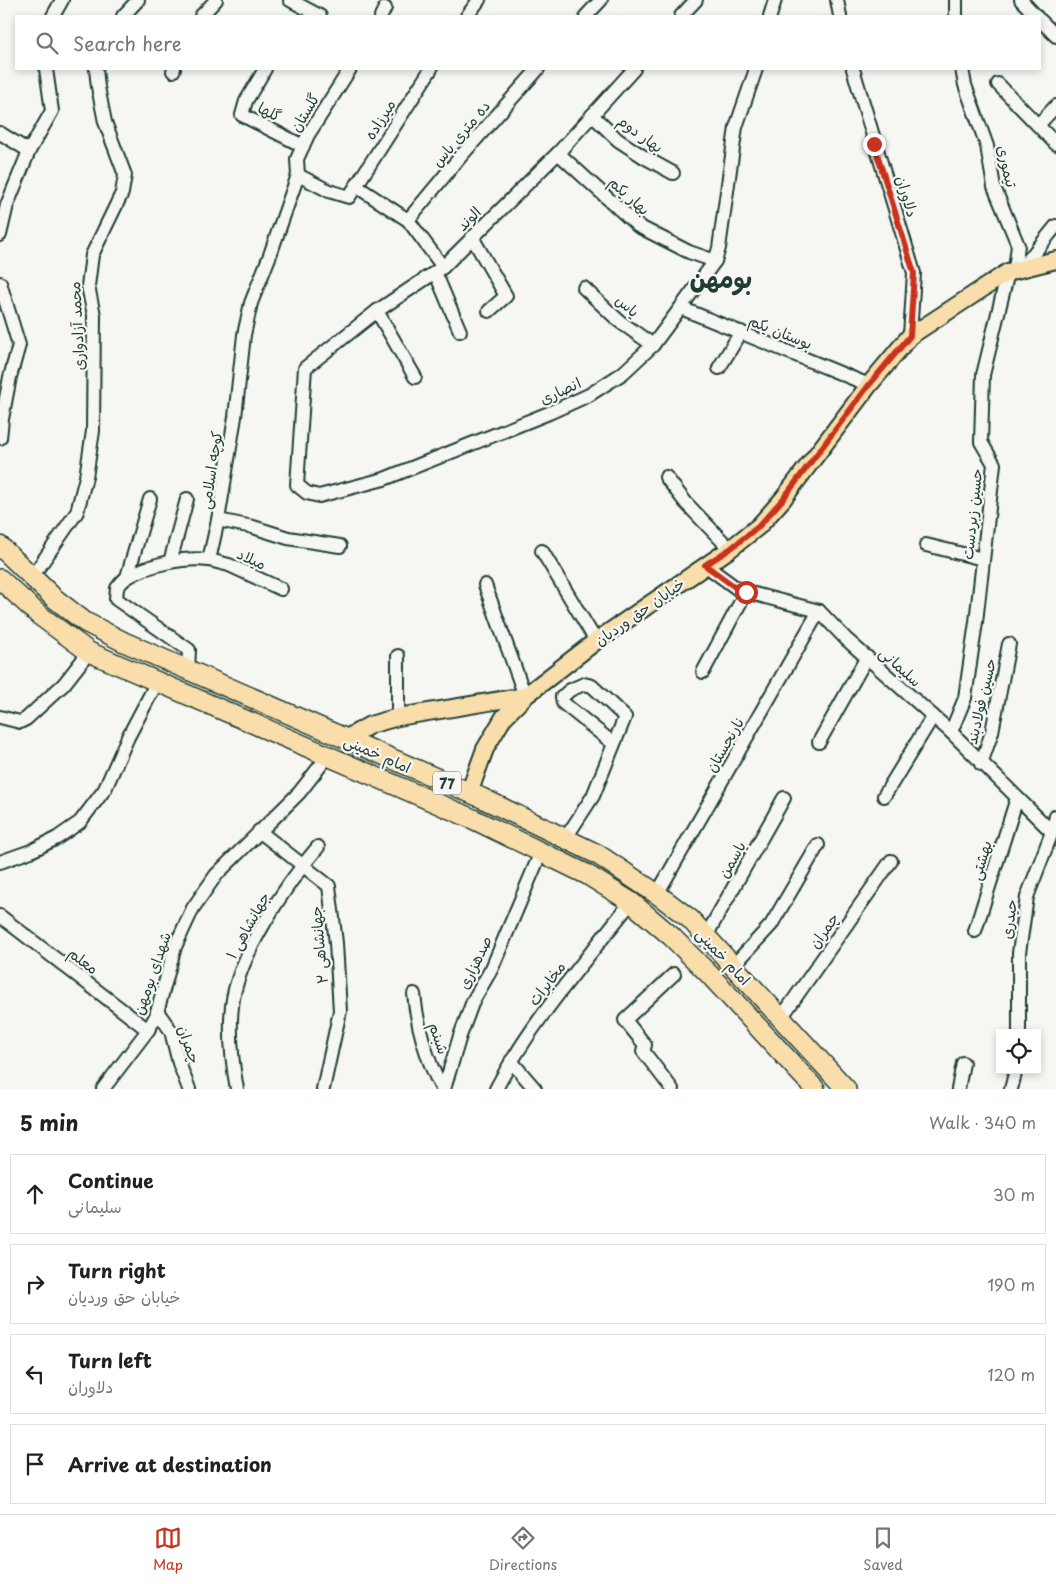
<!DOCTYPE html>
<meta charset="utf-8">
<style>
body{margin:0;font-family:"Playpen Sans","Playpen Sans Arabic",sans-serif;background:#f6f6f6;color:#202124}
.controls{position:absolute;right:15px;bottom:15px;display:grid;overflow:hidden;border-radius:0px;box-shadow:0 2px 8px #0003}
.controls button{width:45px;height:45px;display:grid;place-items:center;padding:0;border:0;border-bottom:1px solid #e0e0e0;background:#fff;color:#202124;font:25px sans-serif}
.stop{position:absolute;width:15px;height:15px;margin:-11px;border:4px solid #c8321e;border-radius:50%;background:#fff}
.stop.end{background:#c8321e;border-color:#fff;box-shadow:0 1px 5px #0008}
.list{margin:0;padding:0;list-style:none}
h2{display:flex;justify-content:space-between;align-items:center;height:65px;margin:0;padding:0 20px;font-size:21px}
h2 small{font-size:16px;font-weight:400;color:#757577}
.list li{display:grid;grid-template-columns:32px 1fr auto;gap:15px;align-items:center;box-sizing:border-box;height:80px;margin:0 10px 10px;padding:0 10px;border:1px solid #e0e0e0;border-radius:0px}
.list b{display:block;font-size:19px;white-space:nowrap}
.list p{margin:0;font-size:16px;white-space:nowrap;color:#757577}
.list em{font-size:16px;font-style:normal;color:#757577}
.icon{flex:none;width:28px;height:28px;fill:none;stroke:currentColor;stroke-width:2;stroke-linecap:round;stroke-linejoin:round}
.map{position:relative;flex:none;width:1056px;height:1089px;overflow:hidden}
.search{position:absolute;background:#fff;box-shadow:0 2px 8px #0003;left:15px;right:15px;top:15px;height:55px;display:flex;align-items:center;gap:12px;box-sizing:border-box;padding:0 18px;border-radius:0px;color:#757577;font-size:19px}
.sheet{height:425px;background:#fff}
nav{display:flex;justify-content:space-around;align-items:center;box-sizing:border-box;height:70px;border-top:1px solid #e0e0e0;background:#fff;font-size:14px;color:#757577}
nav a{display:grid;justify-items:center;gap:2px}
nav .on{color:#c8321e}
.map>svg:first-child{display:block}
</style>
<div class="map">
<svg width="1056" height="1089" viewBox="0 0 1056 1089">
<rect width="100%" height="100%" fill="#f6f6f2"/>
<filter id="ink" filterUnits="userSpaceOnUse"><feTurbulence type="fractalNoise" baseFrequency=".02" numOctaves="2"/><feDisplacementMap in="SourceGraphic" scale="10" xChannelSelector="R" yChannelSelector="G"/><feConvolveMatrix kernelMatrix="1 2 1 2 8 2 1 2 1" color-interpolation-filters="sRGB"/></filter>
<g filter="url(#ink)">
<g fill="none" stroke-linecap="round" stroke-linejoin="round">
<defs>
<g id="minor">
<path d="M290,0l30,16"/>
<path d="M837,0l3,16"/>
<path d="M1021,0l15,16"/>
<path d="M53,16l9,-16"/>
<path d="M123,16l15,-16"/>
<path d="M201,16l15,-16"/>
<path d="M381,16l4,-8"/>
<path d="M467,16l12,-16"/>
<path d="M586,16l15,-16"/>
<path d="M681,16l15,-16"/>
<path d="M770,16l5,-16"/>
<path d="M956,16v-16"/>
<path d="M1040,20l16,16"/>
<path d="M265,69l-19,32 -4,14 61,31"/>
<path d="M634,69l-76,84 -115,114 -66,44 -72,57 -8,117 10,8 12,3 65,-17 165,-66 40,-18 34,-22 30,-28 62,-84 4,-13 17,-121 20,-58"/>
<path d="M853,69l61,204 -4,63"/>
<path d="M962,69l3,16 22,61 7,41 24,58 -3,25"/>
<path d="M173,71l1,-2"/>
<path d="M998,84l58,60"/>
<path d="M592,115l26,25 26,17 29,16"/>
<path d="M1038,125l18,-19"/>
<path d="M0,133l29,18"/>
<path d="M558,153l80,73 51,26 26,9"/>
<path d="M298,175l31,16 20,6 82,-128"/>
<path d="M356,186l52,34 35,47"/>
<path d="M408,220l53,-64 77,-87"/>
<path d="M0,235l7,-30 22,-54 23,-40 -6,-42"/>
<path d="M472,237l34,59 -17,15"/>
<path d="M1021,269l35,-43"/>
<path d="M435,272l25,59"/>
<path d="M0,283l19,62 -9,32 -8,42 -2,19"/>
<path d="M584,288l35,33 34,24"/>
<path d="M681,308l188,77"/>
<path d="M377,311l38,66"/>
<path d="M719,368l22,-36"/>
<path d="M666,477l20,26 44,46"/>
<path d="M218,520l35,7 35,11 52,8"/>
<path d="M926,545l57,14"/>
<path d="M542,551l54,90"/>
<path d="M209,560l20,5 52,24"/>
<path d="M170,562l17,-63"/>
<path d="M705,565l34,25 80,21 27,28 105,93 101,100"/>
<path d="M32,577l45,-65 9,-35 7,-46 1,-116 -6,-29 4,-31 30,-62 3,-18 -20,-53 -7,-35 -2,-18"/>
<path d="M127,577l23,-78"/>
<path d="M485,585l40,111"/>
<path d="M398,656v61"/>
<path d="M188,670l1,-20 -73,-51 1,-11c3,-4 7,-9 11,-11 21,-13 57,-20 81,-17l9,-40 17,-103 9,-82 7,-32 19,-48 28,-80 -1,-16 11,-24 42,-66"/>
<path d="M703,672l43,-80"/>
<path d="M0,717l20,5 6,-3 38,-35 25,-32"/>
<path d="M951,732l14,-34 11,-76 18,-158 -13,-22 2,-67 25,-103"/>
<path d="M819,742l48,-85"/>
<path d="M981,764l11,-32 17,-88"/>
<path d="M884,796l49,-80"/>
<path d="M259,831l70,55 7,57 4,68 -17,78"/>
<path d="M565,839l28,-43 21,-52 -51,-41 -1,-6 8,-7 14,-6 8,2 33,31 -11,27"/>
<path d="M0,862l31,-11 26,-13 23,-16 25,-33 23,-52 29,-55"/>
<path d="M657,894l162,-283"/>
<path d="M0,916l148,114"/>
<path d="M975,931l42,-133"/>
<path d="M706,936l78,-138"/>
<path d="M733,966l38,-41 47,-80"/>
<path d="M414,994c3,32 13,67 28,95"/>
<path d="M157,1011l14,20 8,32 10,26"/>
<path d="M781,1018l110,-157"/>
<path d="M1019,1033v-80l8,-56 25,-65 4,-16"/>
<path d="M511,1061l24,28"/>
<path d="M103,1089l45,-59 8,-14 19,-69 18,-39 23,-33 83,-82 29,-37"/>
<path d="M237,1089c-5,-27 -8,-56 -5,-83 5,-49 54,-122 86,-159"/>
<path d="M444,1089l16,-53 13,-35 19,-33 49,-116"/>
<path d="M496,1089c36,-69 88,-126 135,-187"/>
<path d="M672,1089l-29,-38 2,-6 -20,-25 49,-46"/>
<path d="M958,1089l5,-26"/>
<path d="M1011,1089l5,-19"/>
</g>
<g id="major">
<path d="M345,739l25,-14 28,-8 127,-21"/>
<path d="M469,793l16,-44 19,-32 21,-21 71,-55 134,-92 29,-23 24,-27 86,-114 41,-49 98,-64 48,-12"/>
</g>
<g id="highway">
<path d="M0,546l54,52 31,24 39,20 358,156 115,56 60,40 33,25 156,170"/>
<path d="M0,579l39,36 50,37 384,167 113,55 45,28 40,34 38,38 106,115"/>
</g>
</defs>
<use href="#minor" stroke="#1f3d34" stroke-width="16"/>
<use href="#major" stroke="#1f3d34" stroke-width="20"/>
<use href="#highway" stroke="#1f3d34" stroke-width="22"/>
<use href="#minor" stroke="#f6f6f2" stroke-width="12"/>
<use href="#major" stroke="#f9deab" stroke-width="16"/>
<use href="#highway" stroke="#f9deab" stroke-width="19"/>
</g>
</g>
<g fill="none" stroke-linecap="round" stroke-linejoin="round" filter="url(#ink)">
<path stroke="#c8321e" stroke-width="6" d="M746,592l-7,-2 -34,-25 25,-16 29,-23 24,-27 86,-114 41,-49 4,-63 -40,-129"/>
</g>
<g text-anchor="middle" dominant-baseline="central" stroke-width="4.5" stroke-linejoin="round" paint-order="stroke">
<rect fill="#f6f6f2" stroke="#60746d" stroke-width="1" x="433" y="771.5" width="28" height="23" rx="4"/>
<g font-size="14" font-weight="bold" fill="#1f3d34">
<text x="447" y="783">77</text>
</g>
<g font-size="15" fill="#1f3d34" stroke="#f6f6f2">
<text transform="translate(270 111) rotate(27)">گلها</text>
<text transform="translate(304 112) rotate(-59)">گلستان</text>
<text transform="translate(379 119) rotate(-58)">میرزاده</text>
<text transform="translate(460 133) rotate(-50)">ده متری یاس</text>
<text transform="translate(641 133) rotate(36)">بهار دوم</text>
<text transform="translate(1008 166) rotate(77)">تیموری</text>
<text transform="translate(630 195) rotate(42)">بهار یکم</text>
<text transform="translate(908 196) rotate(73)">دلاوران</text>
<text transform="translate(468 218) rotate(-45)">الوند</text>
<text transform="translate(628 305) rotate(40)">یاس</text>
<text transform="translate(76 326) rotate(-93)">محمد آزادواری</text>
<text transform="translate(781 331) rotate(22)">بوستان یکم</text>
<text transform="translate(560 390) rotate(-25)">انصاری</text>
<text transform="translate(210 470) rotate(-81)">کوچه اسلامی</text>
<text transform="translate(971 514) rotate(-84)">حسین زبردست</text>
<text transform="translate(252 558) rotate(24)">میلاد</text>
<text transform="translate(639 611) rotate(-35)">خیابان حق وردیان</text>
<text transform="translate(901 666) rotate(42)">سلیمانی</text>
<text transform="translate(980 701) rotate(-77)">حسین فولادبند</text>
<text transform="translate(724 744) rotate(-60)">نارنجستان</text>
<text transform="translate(378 753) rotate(24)">امام خمینی</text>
<text transform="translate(731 859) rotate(-60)">یاسمن</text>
<text transform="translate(980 860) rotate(-73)">بهشتی</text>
<text transform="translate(1008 919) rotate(-82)">حیدری</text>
<text transform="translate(247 925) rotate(-61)">جهانشاهی ۱</text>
<text transform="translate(823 930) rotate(-55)">چمران</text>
<text transform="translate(318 945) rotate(-95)">جهانشاهی ۲</text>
<text transform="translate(724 956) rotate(47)">امام خمینی</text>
<text transform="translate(84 960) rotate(38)">معلم</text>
<text transform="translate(474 962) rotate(-64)">صدهزاری</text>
<text transform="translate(151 973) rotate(-71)">شهدای بومهن</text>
<text transform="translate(546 983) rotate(-53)">مخابرات</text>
<text transform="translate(440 1038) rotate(72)">شبنم</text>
<text transform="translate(190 1044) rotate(71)">چمران</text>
</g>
<g font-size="25" font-weight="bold" fill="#1f3d34" stroke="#f6f6f2">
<text x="721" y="278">بومهن</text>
</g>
</g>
</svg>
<div class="controls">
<button><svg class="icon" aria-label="locate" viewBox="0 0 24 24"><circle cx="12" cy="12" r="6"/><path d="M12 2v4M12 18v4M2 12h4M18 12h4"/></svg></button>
</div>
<div class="stop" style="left:746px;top:592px"></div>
<div class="stop end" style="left:874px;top:144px"></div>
<div class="search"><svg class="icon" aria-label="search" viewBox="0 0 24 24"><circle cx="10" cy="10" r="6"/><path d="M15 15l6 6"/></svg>Search here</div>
</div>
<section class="sheet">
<h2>5 min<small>Walk · 340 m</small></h2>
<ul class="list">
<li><svg class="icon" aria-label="ahead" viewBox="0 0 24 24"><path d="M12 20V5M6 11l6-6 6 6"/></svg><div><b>Continue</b><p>سلیمانی</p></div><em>30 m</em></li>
<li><svg class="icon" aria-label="right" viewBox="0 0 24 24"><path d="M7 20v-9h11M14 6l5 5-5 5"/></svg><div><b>Turn right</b><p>خیابان حق وردیان</p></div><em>190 m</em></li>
<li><svg class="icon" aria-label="left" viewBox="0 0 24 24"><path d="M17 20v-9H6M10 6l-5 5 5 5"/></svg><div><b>Turn left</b><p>دلاوران</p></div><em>120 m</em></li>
<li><svg class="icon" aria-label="arrive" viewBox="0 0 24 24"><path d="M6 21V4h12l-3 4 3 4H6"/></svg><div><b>Arrive at destination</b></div></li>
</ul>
</section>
<nav>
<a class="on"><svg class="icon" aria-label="map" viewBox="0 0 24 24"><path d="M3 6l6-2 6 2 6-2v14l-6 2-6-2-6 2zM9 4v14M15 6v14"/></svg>Map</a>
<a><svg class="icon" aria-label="directions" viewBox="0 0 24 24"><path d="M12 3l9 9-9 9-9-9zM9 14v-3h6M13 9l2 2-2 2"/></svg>Directions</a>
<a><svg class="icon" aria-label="saved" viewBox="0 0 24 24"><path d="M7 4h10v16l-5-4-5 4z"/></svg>Saved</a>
</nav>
